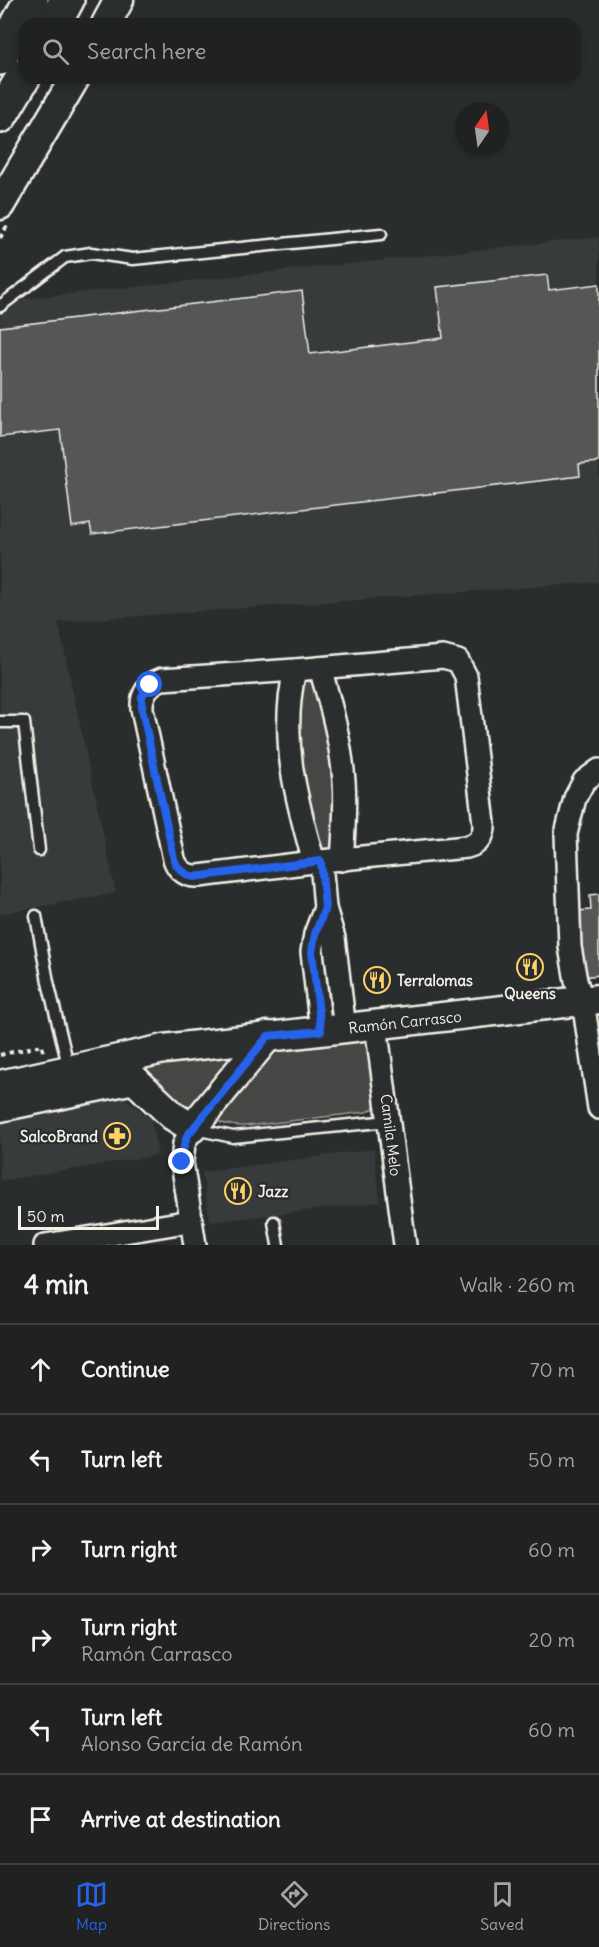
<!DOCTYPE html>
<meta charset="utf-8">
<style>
body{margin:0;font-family:Delius,sans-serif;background:#2d2f2f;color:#f1f3f6}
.compass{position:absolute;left:455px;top:102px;width:54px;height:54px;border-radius:50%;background:#202222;box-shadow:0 3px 9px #0003;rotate:13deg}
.scale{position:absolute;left:18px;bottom:15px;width:141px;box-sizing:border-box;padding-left:6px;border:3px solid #f4f1e8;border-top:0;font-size:16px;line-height:21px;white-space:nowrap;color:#f4f1e8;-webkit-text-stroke:4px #2a2d2e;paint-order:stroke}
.stop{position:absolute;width:18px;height:18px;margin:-14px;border:4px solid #2563eb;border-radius:50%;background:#fff}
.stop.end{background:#2563eb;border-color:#fff;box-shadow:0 2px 6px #0008}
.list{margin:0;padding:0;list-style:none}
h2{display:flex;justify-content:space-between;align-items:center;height:78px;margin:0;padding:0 24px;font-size:26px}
h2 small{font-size:20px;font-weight:400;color:#a2a4a5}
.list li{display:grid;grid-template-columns:39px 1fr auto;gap:18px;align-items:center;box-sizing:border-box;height:90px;padding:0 24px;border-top:2px solid #3d3f40}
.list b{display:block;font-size:22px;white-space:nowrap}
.list p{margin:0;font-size:20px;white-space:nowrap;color:#a2a4a5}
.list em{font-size:20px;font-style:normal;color:#a2a4a5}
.icon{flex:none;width:33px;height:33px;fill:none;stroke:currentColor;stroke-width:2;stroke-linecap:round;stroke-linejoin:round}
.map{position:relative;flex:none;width:599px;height:1245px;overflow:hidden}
.search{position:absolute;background:#202222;box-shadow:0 3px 9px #0003;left:18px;right:18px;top:18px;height:66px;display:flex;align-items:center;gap:15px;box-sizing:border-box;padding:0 21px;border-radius:18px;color:#a2a4a5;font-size:22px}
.sheet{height:618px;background:#202222}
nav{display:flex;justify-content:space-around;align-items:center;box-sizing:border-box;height:84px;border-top:2px solid #3d3f40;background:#202222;font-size:16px;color:#a2a4a5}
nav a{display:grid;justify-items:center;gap:3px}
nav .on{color:#2563eb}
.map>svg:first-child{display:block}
</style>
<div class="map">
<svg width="599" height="1245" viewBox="0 0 599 1245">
<rect width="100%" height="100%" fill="#2a2d2e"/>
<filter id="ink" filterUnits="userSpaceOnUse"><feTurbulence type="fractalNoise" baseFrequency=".0167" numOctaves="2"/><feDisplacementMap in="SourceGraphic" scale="12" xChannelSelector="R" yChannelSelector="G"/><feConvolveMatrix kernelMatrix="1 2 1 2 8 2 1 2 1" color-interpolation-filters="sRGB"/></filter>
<g filter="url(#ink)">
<g fill="#373a3a">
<path d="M599,237v345l-541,40 58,271 -116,21v-621l20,6z"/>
<path d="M125,1098l26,21 7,36 -158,26v-60z"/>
<path d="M374,1149l6,53 -170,20 -8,-50z"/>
</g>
<g fill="#444645" stroke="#9c9c96" stroke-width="1.5">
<path d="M306,680l6,3 2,3c5,13 10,27 13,40 5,24 18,112 0,128l-12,-6 -22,-136 9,-31z"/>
<path d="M363,1038l5,3 9,58 -4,10 -7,3 -120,14c-39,2 -73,-30 -102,-51l-2,-12z"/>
</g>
<g fill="#555756" stroke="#f4f1e8" stroke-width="1.5">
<path d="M547,275l2,15 50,-6v178l-20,2 1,12 -488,58 -2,-10 -18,3 -12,-97 -60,7v-110l302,-36 8,63 133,-16 -6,-51z"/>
<path d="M599,894v81l-17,2 -7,-66 16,-1 -1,-15z"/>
</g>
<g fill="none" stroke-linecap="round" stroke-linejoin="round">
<defs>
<g id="lane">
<path d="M0,306l65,-49 26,-4 42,6 248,-25"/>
<path d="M0,722h24l15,128"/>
<path d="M36,916l12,66 21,87"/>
<path d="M195,1129l38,8 156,-16"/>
<path d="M274,1222l4,23"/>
</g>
<g id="street">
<path d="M443,657l15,4 8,15 18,147c1,12 -5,21 -17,24l-146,14 -122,15c-12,1 -21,-5 -25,-17l-32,-150c-1,-15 6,-25 20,-30l133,-9z"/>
<path d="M320,668c11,37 21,74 24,113 2,26 0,52 -2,79"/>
<path d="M295,670c-16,67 1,129 19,192"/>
<path d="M599,770l-15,11 -9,17 -9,36 4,113 6,34 7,20 16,107"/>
<path d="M321,861l4,47 9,30 11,91"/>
<path d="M376,1025l29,220"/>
<path d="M321,1031l-9,-79 3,-18 10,-26"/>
<path d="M192,1128l-8,16 -2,18 13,83"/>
<path d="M45,1245l146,-24"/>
</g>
<g id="secondary">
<path d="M106,24l13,-24"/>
<path d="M0,205l75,-127"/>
<path d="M134,1079l39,37 19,12 76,-92"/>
<path d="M0,1085l164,-36 435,-50"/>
<path d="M0,1107l134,-28"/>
</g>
<g id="highway">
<path d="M54,24l13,-24"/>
<path d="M0,58l31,-58"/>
<path d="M0,116l24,-40"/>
</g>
</defs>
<use href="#lane" stroke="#f4f1e8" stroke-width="15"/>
<use href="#street" stroke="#f4f1e8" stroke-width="26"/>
<use href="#secondary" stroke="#f4f1e8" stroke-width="33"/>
<use href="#highway" stroke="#f4f1e8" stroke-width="38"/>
<g stroke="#f4f1e8" stroke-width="4" stroke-dasharray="4.5 4.5" stroke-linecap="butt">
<path d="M0,238l7,-12"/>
<path d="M0,1055l42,-10 1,7"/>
</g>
<use href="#lane" stroke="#2a2d2e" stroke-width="10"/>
<use href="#street" stroke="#2a2d2e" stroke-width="21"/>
<use href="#secondary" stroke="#2a2d2e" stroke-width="28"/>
<use href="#highway" stroke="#2a2d2e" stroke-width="33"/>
</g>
</g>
<g fill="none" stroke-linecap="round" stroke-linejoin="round" filter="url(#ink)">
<path stroke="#2563eb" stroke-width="8" d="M150,685l-8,11v13l32,150c3,10 10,15 20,18l127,-16 4,47 -10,26 -3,18 9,79 -53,5 -81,100 -5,17v9"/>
</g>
<defs>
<symbol id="restaurant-ring" viewBox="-11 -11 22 22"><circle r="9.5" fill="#2a2d2e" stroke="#ffd166" stroke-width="1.5"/><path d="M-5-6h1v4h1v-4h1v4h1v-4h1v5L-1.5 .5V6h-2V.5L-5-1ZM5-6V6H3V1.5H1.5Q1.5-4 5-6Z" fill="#ffd166"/></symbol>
<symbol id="pharmacy-ring" viewBox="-11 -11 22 22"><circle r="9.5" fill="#2a2d2e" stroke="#ffd166" stroke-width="1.5"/><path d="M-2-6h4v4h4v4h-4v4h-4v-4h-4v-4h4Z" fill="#ffd166"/></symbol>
</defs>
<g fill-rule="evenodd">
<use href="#restaurant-ring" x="515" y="952" width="30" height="30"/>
<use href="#restaurant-ring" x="362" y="965" width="30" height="30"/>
<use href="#pharmacy-ring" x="102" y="1121" width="30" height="30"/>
<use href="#restaurant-ring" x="223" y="1176" width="30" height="30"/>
</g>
<g text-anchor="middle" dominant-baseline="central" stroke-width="4.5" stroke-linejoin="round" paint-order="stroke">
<g font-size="15" font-weight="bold" fill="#f4f1e8" stroke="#2a2d2e" text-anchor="start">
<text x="397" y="980">Terralomas</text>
<text x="530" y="993" text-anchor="middle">Queens</text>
<text x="98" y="1136" text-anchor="end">SalcoBrand</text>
<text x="258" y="1191">Jazz</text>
</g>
<g font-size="15" fill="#f4f1e8" stroke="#2a2d2e">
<text transform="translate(405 1022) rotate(-6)">Ramón Carrasco</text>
<text transform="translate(391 1135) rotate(83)">Camila Melo</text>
</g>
</g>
</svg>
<svg class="compass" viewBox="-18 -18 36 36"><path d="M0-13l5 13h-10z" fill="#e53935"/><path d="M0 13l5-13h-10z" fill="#a2a4a5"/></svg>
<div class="scale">50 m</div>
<div class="stop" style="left:150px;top:685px"></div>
<div class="stop end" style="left:182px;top:1162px"></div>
<div class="search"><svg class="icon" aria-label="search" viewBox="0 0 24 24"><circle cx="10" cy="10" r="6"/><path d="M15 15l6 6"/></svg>Search here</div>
</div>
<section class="sheet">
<h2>4 min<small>Walk · 260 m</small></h2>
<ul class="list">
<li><svg class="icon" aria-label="ahead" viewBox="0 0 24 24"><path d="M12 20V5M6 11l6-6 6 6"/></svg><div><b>Continue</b></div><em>70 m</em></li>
<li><svg class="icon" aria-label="left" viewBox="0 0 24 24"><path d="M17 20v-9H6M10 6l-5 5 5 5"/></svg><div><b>Turn left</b></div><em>50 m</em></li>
<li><svg class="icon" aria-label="right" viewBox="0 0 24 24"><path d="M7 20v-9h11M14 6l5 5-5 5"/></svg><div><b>Turn right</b></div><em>60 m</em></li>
<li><svg class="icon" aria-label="right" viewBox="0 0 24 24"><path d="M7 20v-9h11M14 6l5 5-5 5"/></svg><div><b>Turn right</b><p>Ramón Carrasco</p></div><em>20 m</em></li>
<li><svg class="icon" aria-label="left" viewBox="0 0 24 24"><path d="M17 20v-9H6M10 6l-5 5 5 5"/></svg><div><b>Turn left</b><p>Alonso García de Ramón</p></div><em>60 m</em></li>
<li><svg class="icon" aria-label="arrive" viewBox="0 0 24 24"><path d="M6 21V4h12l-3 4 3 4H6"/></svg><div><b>Arrive at destination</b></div></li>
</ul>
</section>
<nav>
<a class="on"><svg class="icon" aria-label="map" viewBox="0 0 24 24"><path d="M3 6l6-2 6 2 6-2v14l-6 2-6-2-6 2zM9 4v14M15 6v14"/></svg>Map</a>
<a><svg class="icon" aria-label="directions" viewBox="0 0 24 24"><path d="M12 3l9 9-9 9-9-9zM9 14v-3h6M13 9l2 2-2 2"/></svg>Directions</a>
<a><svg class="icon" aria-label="saved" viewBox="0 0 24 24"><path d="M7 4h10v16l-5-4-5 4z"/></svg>Saved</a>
</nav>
